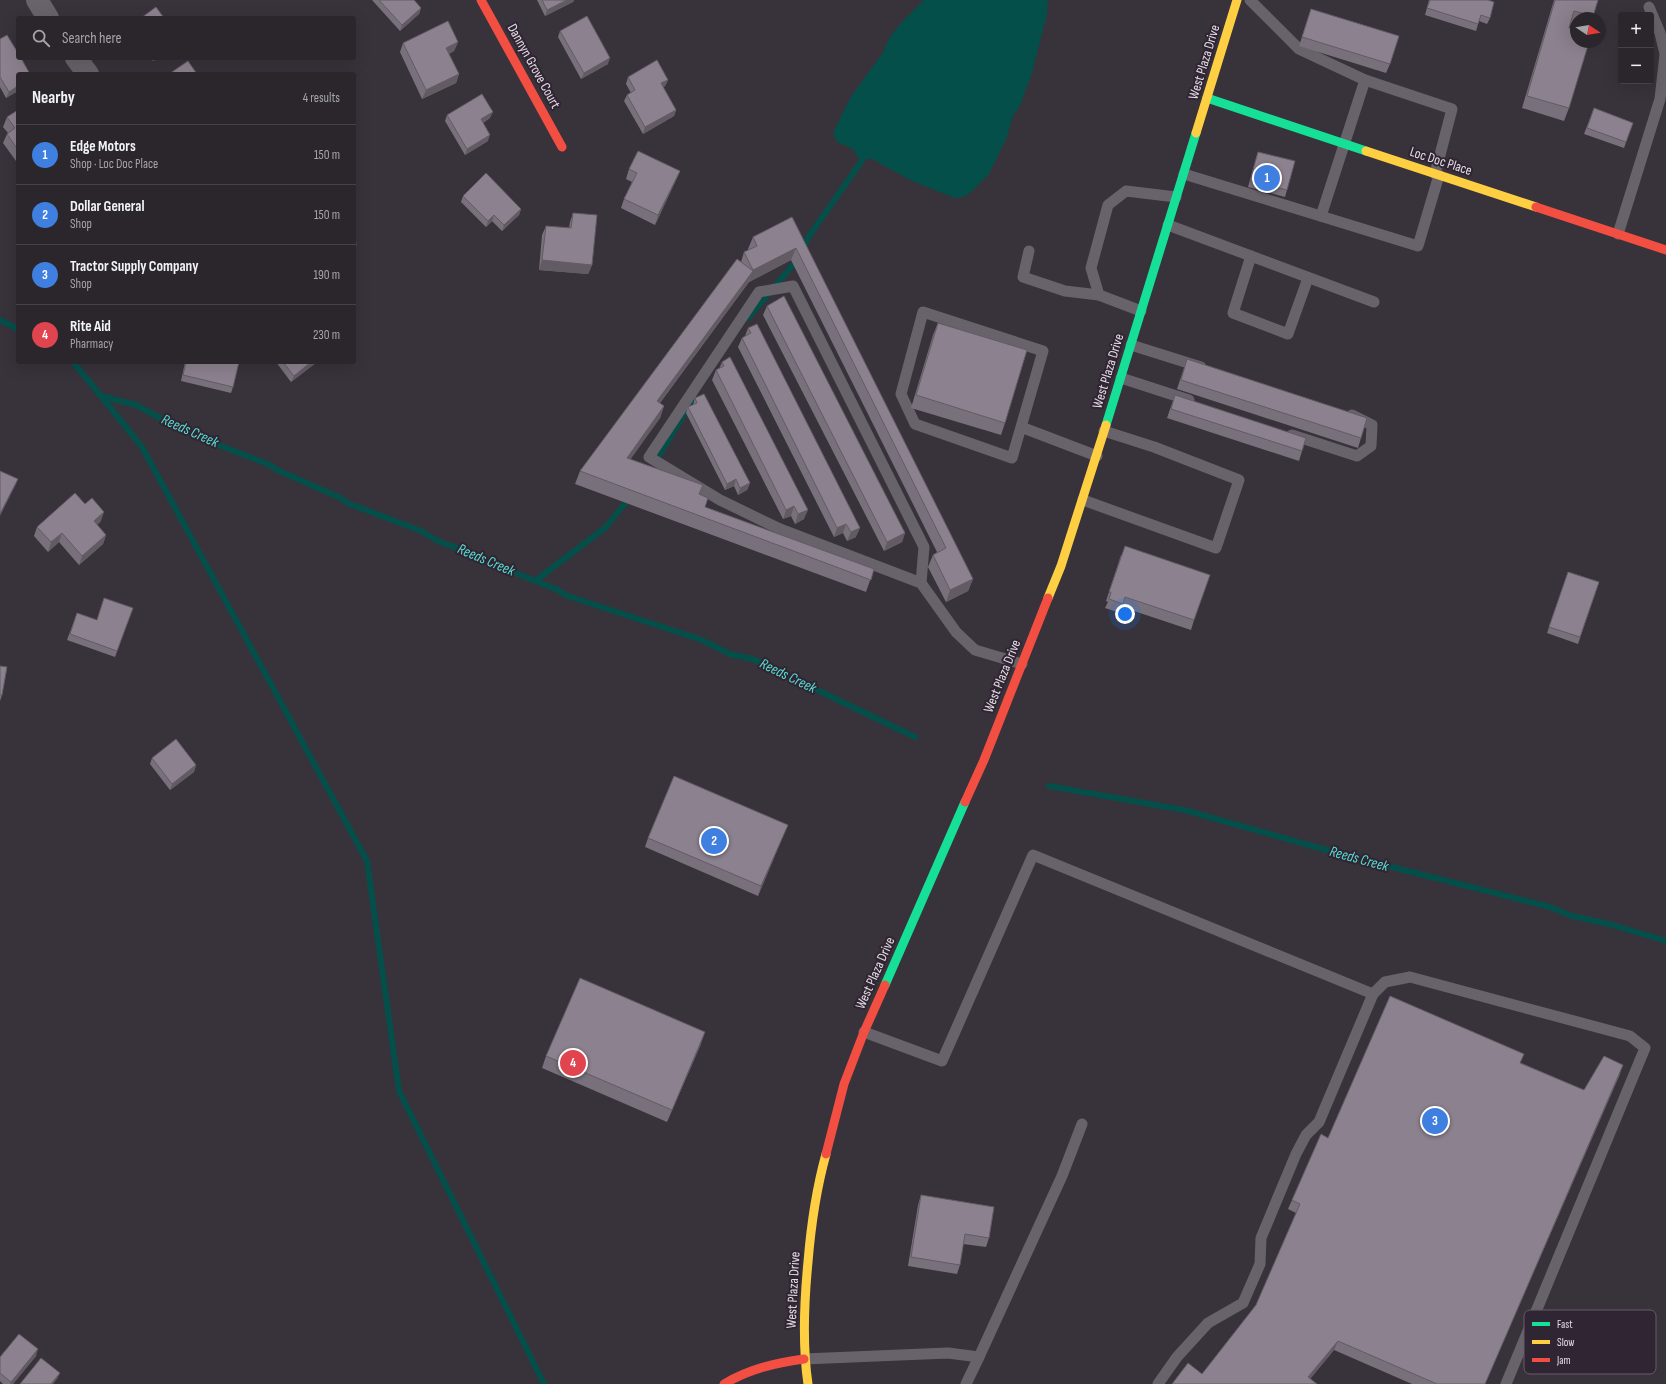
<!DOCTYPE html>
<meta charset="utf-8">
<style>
body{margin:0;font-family:"Sofia Sans Condensed",sans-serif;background:#363238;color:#f1f3f6}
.controls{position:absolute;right:12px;top:12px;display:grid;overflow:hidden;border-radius:4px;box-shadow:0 4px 16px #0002}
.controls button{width:36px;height:36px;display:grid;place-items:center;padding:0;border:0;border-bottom:1px solid #464348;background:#2a262c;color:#f1f3f6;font:20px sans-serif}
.compass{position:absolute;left:1570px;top:12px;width:36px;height:36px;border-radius:50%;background:#2a262c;box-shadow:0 4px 16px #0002;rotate:102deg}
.you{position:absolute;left:1125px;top:614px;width:14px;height:14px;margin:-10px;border:3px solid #fff;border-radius:50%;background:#1a73e8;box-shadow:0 0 0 6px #1a73e833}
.badge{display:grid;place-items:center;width:26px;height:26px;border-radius:50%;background:#95b2f1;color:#fff;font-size:13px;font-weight:700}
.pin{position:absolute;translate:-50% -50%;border:2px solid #fff;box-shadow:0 1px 4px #0006}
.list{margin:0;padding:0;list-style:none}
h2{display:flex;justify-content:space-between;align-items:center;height:52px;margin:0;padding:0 16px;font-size:17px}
h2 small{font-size:13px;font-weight:400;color:#a5a5a9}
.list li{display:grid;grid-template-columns:26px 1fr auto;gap:12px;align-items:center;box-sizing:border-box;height:60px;padding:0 16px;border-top:1px solid #464348}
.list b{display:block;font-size:15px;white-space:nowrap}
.list p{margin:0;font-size:13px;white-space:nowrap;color:#a5a5a9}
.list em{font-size:13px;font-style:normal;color:#a5a5a9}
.icon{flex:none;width:22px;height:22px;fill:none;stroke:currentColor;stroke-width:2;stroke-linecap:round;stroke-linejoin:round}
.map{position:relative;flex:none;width:1666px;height:1384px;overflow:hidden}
.search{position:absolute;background:#2a262c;box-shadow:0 4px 16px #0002;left:16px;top:16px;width:340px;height:44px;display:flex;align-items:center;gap:10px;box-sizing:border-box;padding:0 14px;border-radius:4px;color:#a5a5a9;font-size:15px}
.panel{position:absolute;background:#2a262c;box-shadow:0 4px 16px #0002;left:16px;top:72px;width:340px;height:292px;border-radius:4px}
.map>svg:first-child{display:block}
</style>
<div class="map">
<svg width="1666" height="1384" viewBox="0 0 1666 1384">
<rect width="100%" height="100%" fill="#38323a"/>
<path fill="#054f4b" d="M924,0h124l-1,14 -15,59 -13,35 -6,7 -6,22 -18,37 -19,19 -7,4 -8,1 -43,-17 -42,-23 -9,4 -8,-13 -16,-7 -4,-9 17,-35 34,-47c4,-18 27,-38 40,-51z"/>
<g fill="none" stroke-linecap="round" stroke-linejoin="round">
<g stroke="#054f4b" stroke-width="6">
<path d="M802,251l7,-15 52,-74 3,-7"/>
<path d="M748,318l50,-59"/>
<path d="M0,320l18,9"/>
<path d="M73,362l28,34 35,9 35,19 29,11 6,5 64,25 7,5 64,28 6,5 72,27 21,12 29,10 7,5 82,33 7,5 137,45 28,14 23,5 162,78"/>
<path d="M101,396l41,51 225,414 32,230 145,293"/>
<path d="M655,462l39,-64"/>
<path d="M535,581l71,-54 24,-30"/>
<path d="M1049,786l135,24 168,47 198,50 22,9 37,8 57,17"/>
</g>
<g stroke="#68636a" stroke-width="11">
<path d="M1250,0l49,49 66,31 -44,136"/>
<path d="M1365,80l87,29 -17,65"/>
<path d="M1184,174l234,72 21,-71"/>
<path d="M1168,225l206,77"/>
<path d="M1618,234l42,-135 5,-45 -5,-21 -11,-26"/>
<path d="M1029,251l-6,26 42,14 34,4"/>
<path d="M1251,256l-18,57 55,21 20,-56"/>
<path d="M1141,311l-42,-16 -8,-27 17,-63 18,-14 50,6"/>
<path d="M1131,345l70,22"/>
<path d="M1121,378l68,22"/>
<path d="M1021,427l22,-76 -120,-39 -22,82 14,30 97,34 9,-31 76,29"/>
<path d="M1292,435l65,21 14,-10 1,-21 -20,-10"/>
<path d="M1083,500l133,48 23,-68 -85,-33 -50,-16"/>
<path d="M921,583l-141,-54 -60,-29 -71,-43 110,-165 34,-6 131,261 -3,36 35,49 19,18 47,14"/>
<path d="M1373,994l12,-12 25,-5 220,59 15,12 -139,336"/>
<path d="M864,1032l78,29 91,-206 340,139 -54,128 -13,13 -10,19 -35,84 -1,26 -17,39 -35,20 -31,34 -19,27"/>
<path d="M979,1357l83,-181 20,-52"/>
<path d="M804,1359l144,-6 31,4 -13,27"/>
</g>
<g stroke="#68636a" stroke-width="22">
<path d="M37,0l11,18"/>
<path d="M76,58l12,16"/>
</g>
<g stroke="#16e098" stroke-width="9">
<path d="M1207,98l159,53"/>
<path d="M1106,425l90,-292"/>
<path d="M885,985l80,-183"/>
</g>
<g stroke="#ffcf43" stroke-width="9">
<path d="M1196,133l41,-133"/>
<path d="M1366,151l170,56"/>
<path d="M1048,598l13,-32 45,-141"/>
<path d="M808,1384c-6,-40 -4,-81 0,-122 3,-37 8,-72 18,-108"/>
</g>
<g stroke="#f24e42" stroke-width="9">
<path d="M481,0l81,147"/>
<path d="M1536,207l130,43"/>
<path d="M965,802l19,-42 64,-162"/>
<path d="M826,1154l18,-70 20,-52 21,-47"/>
<path d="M724,1384c25,-15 51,-21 80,-25"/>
</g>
</g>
<g fill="#78707b">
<path d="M372,0h42l7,8 -2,6 -19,17z"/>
<path d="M537,0h37l-1,2 -28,14z"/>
<path d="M1429,0h59l2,18 -3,6 -8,-3 -3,10 -51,-16z"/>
<path d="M1554,0h44l-5,18h-17v7l-5,-2 -2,5v80l-5,13 -42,-13z"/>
<path d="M1311,9l79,55 -4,9 -87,-27z"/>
<path d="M560,31l48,33 -27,15 -23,-42z"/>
<path d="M0,39l18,35v17l-12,7 -6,-11z"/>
<path d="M458,42l-4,9 -5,3 10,20 -3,9 -34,16 -22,-47 3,-9z"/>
<path d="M151,58h7l-5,3z"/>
<path d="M628,77l40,3 -3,6 -2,1 13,23 -2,6 -31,18 -19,-33 3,-6 4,-2 -5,-9z"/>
<path d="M1594,108l39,15 -9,25 -40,-14z"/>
<path d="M18,110v50l-2,1 -13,-18 4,-9 1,-1 -5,-6 4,-10z"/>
<path d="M447,115l43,3 -7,5 5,18 -23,14 -20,-34z"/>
<path d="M1258,152l29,38 -2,7 -37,-10 8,-29z"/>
<path d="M629,169l51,2 -4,9 -21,45 -34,-17 3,-9 8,-17 -6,-3z"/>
<path d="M463,196l58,13 -2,6 -17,16 -10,-10 -6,6 -25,-25z"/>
<path d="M573,213l19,52 -4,9 -49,-4 3,-35 4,-9 23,2 1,-6z"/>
<path d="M792,217l181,362 -5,12 -22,11 -18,-35 5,-12 4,-3 -146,-292 -42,22 -89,121 4,3 -4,12 -30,41 69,35 6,13 169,62 -8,23 -291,-108 5,-13 161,-209 3,-10 4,-2v-1l5,-12z"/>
<path d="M767,306l138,227 -3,9 -18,9 -121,-236z"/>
<path d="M938,323l67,100 -4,12 -90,-27 22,-73z"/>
<path d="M748,328l108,209 -9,4 -4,-8 -9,4 -96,-190 4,-9 3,-2z"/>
<path d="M1187,359l174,79 -3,10 -181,-59z"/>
<path d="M185,362h54l-6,25 -2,6 -50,-12z"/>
<path d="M276,362h41l-26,20z"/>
<path d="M722,362l82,157 -9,5 -4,-8 -8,3 -71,-139 4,-10 3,-1z"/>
<path d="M1175,395l127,56 -3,10 -132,-43z"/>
<path d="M695,398l55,85 -3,7 -9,5 -4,-9 -9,4 -39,-77 2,-6 5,-2z"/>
<path d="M101,521l-4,4 9,10 -3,9 -24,21 -20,-23 -11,10 -14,-16 3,-9z"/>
<path d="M1121,555l73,65 -3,10 -69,-23 -2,6 -15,-5 3,-6 -2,-1z"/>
<path d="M1568,572l31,10 -21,62 -31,-11z"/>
<path d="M133,608l-18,49 -48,-17 10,-27 19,7z"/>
<path d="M0,666l2,29 -2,6z"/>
<path d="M152,758l44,7 -2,7 -24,18 -20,-26z"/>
<path d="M784,834l-26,62 -113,-49 3,-9z"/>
<path d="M701,1044l-34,78 -125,-54 4,-12z"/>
<path d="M1521,1063l63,27 36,-16 -135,310h-73l-78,-34 -24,29 -108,-5 54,-69 40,-92 -8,-4 4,-9 36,-62z"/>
<path d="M921,1195l68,43 -3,9 -23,-3 -3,21 -3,9 -49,-8 10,-61z"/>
<path d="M36,1356l-23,28h-10l-3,-3v-24z"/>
</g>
<g fill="#625b64">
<path d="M567,0h7l-1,2 -28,14 2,-6z"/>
<path d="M421,8l-2,6 -19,17 2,-6z"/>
<path d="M458,42l-4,9 -11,6 3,-9z"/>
<path d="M154,58h4l-5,3z"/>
<path d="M610,58l-2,6 -27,15 3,-6z"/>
<path d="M459,74l-3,9 -34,16 4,-9z"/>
<path d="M668,80l-3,6 -6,3 2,-6z"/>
<path d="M18,86v5l-12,7 3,-6z"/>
<path d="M676,110l-2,6 -31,18 2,-7z"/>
<path d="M493,112l-3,6 -11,7 2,-6z"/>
<path d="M490,135l-2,6 -23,14 2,-6z"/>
<path d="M680,171l-4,9 -21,45 3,-10z"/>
<path d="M521,209l-2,6 -17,16 2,-6z"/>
<path d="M494,215l-2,6 -6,6 2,-6z"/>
<path d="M796,248l-5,12 -42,22 4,-12z"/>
<path d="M542,260l50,5 -4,9 -49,-4z"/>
<path d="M753,271l-5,12 -96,130 5,-12z"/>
<path d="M311,362h6l-26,20 3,-6z"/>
<path d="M664,406l-4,12 -37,52 4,-12z"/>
<path d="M18,479l-3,7 -15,30v-2z"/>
<path d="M736,479l-2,7 -9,4 2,-6z"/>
<path d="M750,483l-3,7 -9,5 2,-7z"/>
<path d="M794,506l-3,10 -8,3 3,-9z"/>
<path d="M808,510l-4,9 -9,5 3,-10z"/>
<path d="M104,512l-3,9 -10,9 3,-9z"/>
<path d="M846,524l-3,9 -9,4 3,-9z"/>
<path d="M860,528l-4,9 -9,4 4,-9z"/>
<path d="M62,533l-3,9 -11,10 3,-10z"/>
<path d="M905,533l-3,9 -18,9 3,-9z"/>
<path d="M106,535l-3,9 -24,21 3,-9z"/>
<path d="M973,579l-5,12 -22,11 4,-12z"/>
<path d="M196,765l-2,7 -24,18 2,-6z"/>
<path d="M788,825l-4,9 -26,62 3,-10z"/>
<path d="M705,1032l-4,12 -34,78 5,-12z"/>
<path d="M1623,1065l-3,9 -135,310z"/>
<path d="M1338,1341l-4,9 -28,34 2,-7z"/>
<path d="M38,1349l-2,7 -23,28h-3l1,-2z"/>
<path d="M60,1373l-3,6 -4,5h-2z"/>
</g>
<g fill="#8c828f" stroke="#625b64">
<path d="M379,0h35l7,8 -19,17z"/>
<path d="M542,0h25l-20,10z"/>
<path d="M1430,0h58l6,2 -4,16 -9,-3 -3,9 -51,-16z"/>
<path d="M1555,0h43l-5,16 -19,-5 -5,17 7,2v12h13l-20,66 -42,-12z"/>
<path d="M156,7l8,11h-23z"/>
<path d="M1311,9l88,27 -9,28 -88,-27z"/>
<path d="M587,16l23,42 -26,15 -24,-42z"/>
<path d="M448,21l10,21 -12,6 13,26 -33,16 -23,-47z"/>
<path d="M7,35l11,18v5h3l9,16h-12v12l-9,6 -9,-15v-38z"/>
<path d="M657,60l11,20 -7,3 15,27 -31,17 -18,-32 8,-5 -7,-13z"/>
<path d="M188,61l9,13h-28z"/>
<path d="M482,94l11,18 -12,7 9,16 -23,14 -20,-34z"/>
<path d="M1594,108l39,15 -7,19 -39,-14z"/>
<path d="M18,110v40l-11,-16 8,-6 -8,-11z"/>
<path d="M638,151l42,20 -22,44 -34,-16 13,-26 -8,-4z"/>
<path d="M1258,152l37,9 -8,29 -37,-9z"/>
<path d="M486,173l35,36 -17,16 -10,-10 -6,6 -25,-25z"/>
<path d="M573,213l24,2 -5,50 -50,-5 4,-34 25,2z"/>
<path d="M792,217l181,362 -23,11 -17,-35 13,-7 -150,-300 -43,22 -9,-18 13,-6 -4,-9z"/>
<path d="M354,242h2l-2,31z"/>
<path d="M737,259l16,12 -96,130 7,5 -37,52 76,27 -4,9 9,4 -3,9 169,62 -3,11 -291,-109z"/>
<path d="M784,296l121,237 -18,9 -120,-236z"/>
<path d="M938,323l89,27 -22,73 -89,-28z"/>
<path d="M757,324l103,204 -9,4 -5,-8 -9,4 -95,-190 9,-5 -3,-5z"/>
<path d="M730,357l78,153 -10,4 -4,-8 -8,4 -70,-140 8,-4 -2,-4z"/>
<path d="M1187,359l180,59 -6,20 -180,-58z"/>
<path d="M186,362h53l-6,25 -50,-12z"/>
<path d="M283,362h28l-17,14z"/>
<path d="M704,394l46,89 -10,5 -4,-9 -9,5 -39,-77 9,-4 -2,-5z"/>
<path d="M1175,395l131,43 -4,13 -131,-42z"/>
<path d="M0,471l18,8 -18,35z"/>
<path d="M75,493l10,11 7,-6 12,14 -10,9 12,14 -24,21 -20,-23 -11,9 -14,-15z"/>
<path d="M1125,546l85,29 -16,45 -69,-23 -2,7 -14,-5 2,-7h-2z"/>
<path d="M1568,572l31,10 -19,55 -31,-10z"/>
<path d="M104,598l29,10 -16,43 -47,-17 7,-21 20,7z"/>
<path d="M0,666l7,1 -5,28h-2z"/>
<path d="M176,739l20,26 -24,19 -20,-26z"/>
<path d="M674,776l114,49 -27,61 -113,-48z"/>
<path d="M580,978l125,54 -33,78 -126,-54z"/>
<path d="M1390,996l134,58 -4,9 64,27 20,-34 19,9 -138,319h-48l-99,-43 -30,36 9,7h-145l16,-21 14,11 54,-69 44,-101 -8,-4 29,-66 7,4z"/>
<path d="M921,1195l73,12 -5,31 -24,-4 -5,31 -49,-8z"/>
<path d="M19,1334l19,15 -27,33 -11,-9v-16z"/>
<path d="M41,1358l19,15 -9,11h-31z"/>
</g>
<g text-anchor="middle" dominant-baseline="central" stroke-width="4" stroke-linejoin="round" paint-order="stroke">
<g font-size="14" fill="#e5dee7" stroke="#302532">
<text transform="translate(1204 62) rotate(-73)">West Plaza Drive</text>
<text transform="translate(534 66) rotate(61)">Dannyn Grove Court</text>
<text transform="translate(1441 161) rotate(18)">Loc Doc Place</text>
<text transform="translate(1108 371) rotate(-73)">West Plaza Drive</text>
<text transform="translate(1002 676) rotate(-68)">West Plaza Drive</text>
<text transform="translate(875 973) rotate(-66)">West Plaza Drive</text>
<text transform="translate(793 1290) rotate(-87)">West Plaza Drive</text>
</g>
<g font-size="15" font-style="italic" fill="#56dcd1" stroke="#302532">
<text transform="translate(190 431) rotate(24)">Reeds Creek</text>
<text transform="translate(486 560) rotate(23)">Reeds Creek</text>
<text transform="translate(788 676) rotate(26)">Reeds Creek</text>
<text transform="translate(1359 859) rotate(15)">Reeds Creek</text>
</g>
</g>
<rect x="1524" y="1310" width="132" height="64" rx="6" fill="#302532" stroke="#665c68" stroke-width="1"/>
<rect x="1532" y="1322" width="18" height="4" fill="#16e098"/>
<rect x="1532" y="1340" width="18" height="4" fill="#ffcf43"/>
<rect x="1532" y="1358" width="18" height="4" fill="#f24e42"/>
<g font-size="11" fill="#e5dee7">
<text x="1557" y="1328">Fast</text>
<text x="1557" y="1346">Slow</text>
<text x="1557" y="1364">Jam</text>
</g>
</svg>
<div class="controls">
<button>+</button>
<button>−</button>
</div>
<svg class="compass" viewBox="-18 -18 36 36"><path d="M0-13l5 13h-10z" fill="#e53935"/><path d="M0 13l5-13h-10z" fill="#a5a5a9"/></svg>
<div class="you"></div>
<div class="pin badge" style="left:1267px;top:178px;background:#3f7fe0">1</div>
<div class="pin badge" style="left:714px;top:841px;background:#3f7fe0">2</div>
<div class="pin badge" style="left:1435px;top:1121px;background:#3f7fe0">3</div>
<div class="pin badge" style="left:573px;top:1063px;background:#e0444e">4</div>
<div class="search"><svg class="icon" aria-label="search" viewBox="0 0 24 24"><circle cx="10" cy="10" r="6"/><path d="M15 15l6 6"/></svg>Search here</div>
<section class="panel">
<h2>Nearby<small>4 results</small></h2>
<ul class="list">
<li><span class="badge" style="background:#3f7fe0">1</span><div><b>Edge Motors</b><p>Shop · Loc Doc Place</p></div><em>150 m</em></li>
<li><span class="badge" style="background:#3f7fe0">2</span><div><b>Dollar General</b><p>Shop</p></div><em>150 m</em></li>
<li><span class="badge" style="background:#3f7fe0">3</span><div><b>Tractor Supply Company</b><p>Shop</p></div><em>190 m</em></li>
<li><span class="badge" style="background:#e0444e">4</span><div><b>Rite Aid</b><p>Pharmacy</p></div><em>230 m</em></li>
</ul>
</section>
</div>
